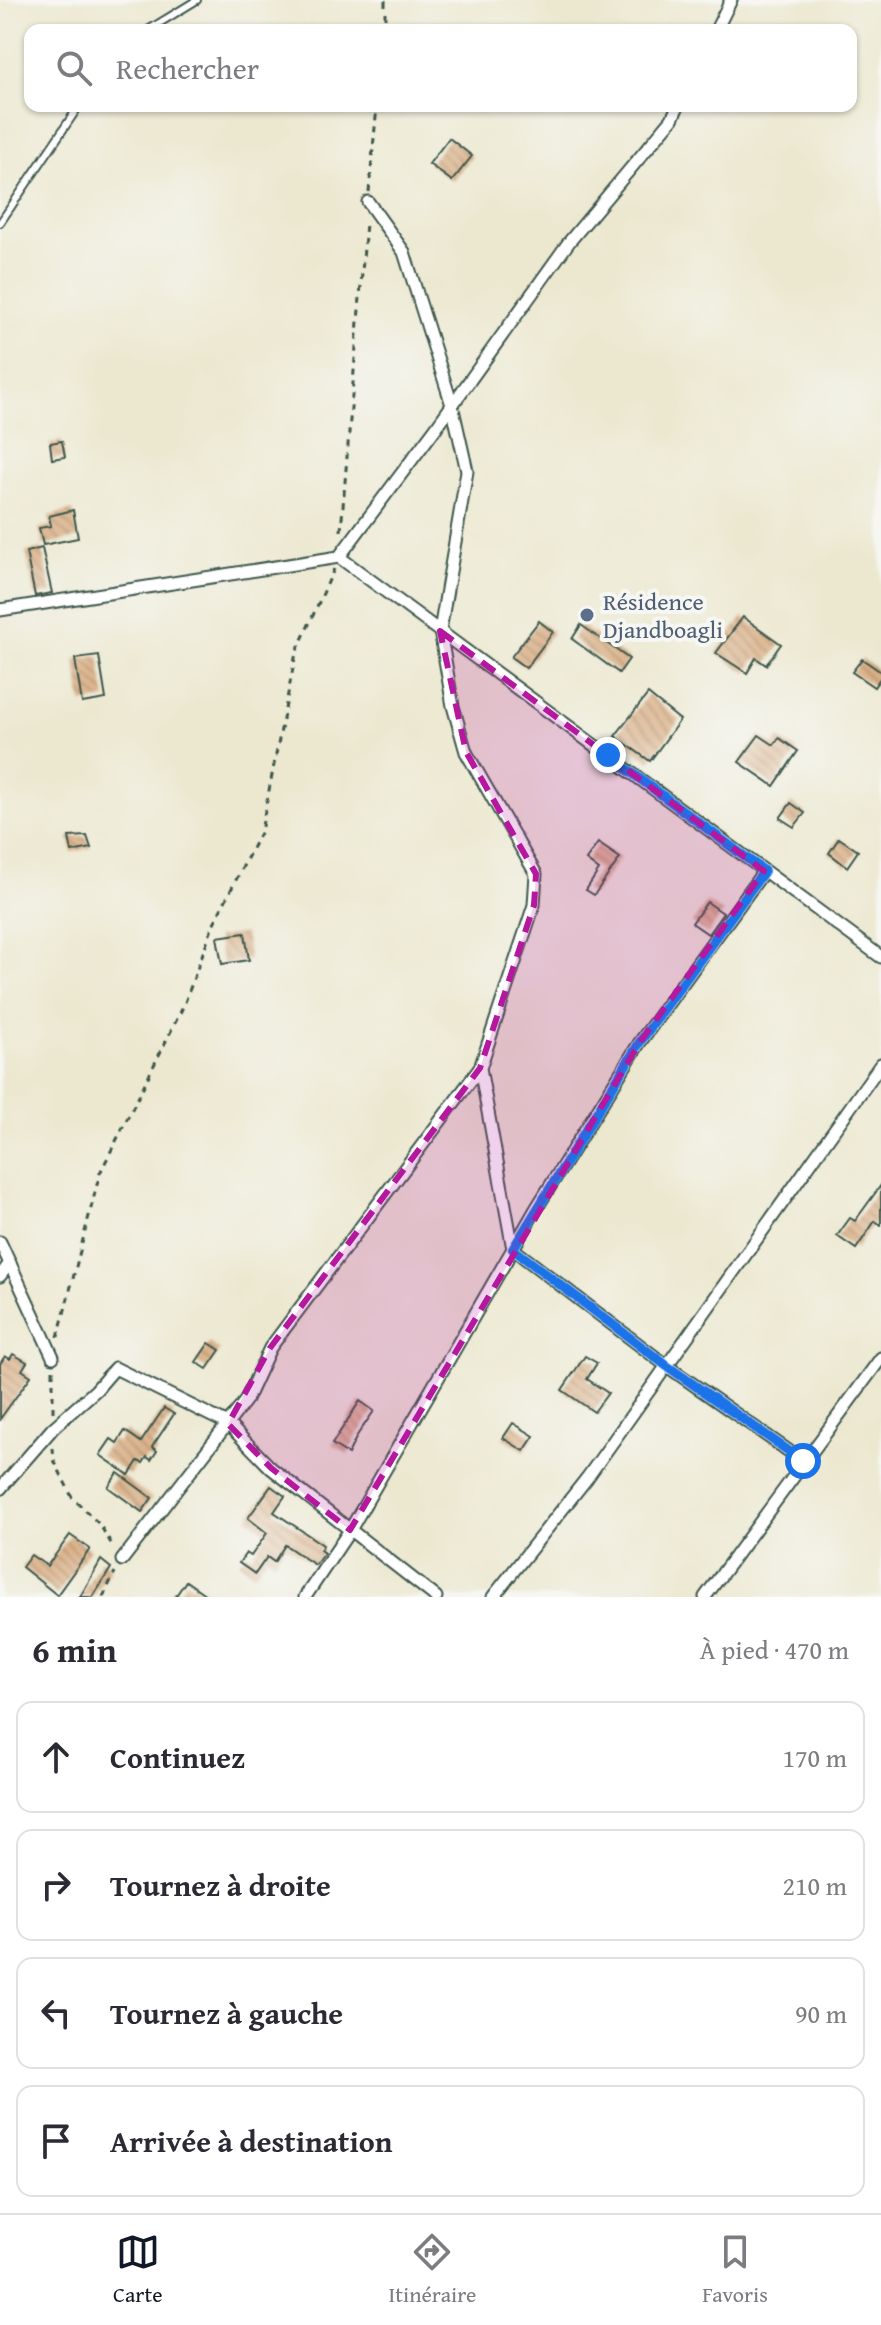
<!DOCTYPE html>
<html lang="fr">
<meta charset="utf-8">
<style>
body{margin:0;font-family:"Gentium Book Plus",serif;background:#f2f2f3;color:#2b2b33}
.stop{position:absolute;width:24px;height:24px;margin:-18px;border:6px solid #1a73e8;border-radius:50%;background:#fff}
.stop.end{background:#1a73e8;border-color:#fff;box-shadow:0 2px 8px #0008}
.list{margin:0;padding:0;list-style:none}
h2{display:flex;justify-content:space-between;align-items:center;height:104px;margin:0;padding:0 32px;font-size:34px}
h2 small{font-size:26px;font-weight:400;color:#7c7c81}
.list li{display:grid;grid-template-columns:52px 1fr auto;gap:24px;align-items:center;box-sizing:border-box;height:112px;margin:0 16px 16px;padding:0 16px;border:2px solid #e1e1e2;border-radius:16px}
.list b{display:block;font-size:30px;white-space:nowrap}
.list em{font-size:26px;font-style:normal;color:#7c7c81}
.icon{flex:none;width:44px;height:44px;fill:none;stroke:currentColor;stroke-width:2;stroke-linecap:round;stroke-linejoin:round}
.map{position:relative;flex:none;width:881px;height:1597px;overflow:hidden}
.search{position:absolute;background:#fff;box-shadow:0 2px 6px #0004;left:24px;right:24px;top:24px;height:88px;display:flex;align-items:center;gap:20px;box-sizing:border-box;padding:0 28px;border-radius:16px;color:#7c7c81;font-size:30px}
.sheet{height:616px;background:#fff}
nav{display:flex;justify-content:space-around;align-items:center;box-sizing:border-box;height:112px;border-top:2px solid #e1e1e2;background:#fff;font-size:22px;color:#7c7c81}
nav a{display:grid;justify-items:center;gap:4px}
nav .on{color:#111827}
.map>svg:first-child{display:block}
</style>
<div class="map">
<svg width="881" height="1597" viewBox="0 0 881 1597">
<defs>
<pattern id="building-back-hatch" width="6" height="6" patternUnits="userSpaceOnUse" patternTransform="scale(2)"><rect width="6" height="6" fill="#d8a97b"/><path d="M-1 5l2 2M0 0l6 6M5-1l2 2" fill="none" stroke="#af8b66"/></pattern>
</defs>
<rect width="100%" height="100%" fill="#f6f6f2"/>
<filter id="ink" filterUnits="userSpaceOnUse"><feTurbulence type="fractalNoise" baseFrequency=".0125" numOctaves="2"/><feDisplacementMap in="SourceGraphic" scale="16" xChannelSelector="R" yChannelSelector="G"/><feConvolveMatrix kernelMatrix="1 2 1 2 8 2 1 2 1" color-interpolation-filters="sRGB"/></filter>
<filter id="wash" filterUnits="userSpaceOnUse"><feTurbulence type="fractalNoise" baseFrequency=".006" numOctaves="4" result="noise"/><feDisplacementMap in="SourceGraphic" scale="32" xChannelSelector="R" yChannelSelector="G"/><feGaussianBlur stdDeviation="1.8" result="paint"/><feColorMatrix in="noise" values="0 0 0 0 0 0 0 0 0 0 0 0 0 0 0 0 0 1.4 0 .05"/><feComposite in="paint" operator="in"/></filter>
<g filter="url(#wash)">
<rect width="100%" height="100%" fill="#ece8d0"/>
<g id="blocks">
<g fill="url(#building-back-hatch)">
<path d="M449,138l23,18 -20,25 -23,-17z"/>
<path d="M62,441l3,16 -13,2 -2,-16z"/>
<path d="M73,510l5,28 -35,7 -4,-17 12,-2 -2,-10z"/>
<path d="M42,548l10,45 -17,3 -9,-44z"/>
<path d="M743,617l38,27 -15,21 -10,-7 -9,15 -31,-20z"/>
<path d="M539,621l14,11 -27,36 -15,-11z"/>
<path d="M581,625l48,34 -10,14 -47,-34z"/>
<path d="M99,656l7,43 -24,4 -7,-44z"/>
<path d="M862,659l19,13v5l-7,10 -22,-15z"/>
<path d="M648,694l32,26 -30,41 -35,-25z"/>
<path d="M759,735l15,10 5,-7 19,13 -24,35 -35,-24z"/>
<path d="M791,803l14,10 -11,14 -14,-9z"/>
<path d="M87,836l4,12 -19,4 -3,-15z"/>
<path d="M839,838l19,13 -11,16 -18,-14z"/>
<path d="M598,843l22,15 -26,37 -8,-5 13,-20 -13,-10z"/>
<path d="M707,902l16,11 -15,21 -16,-11z"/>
<path d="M245,933l4,27 -27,4 -5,-27z"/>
<path d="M881,1185v40l-6,-4 -19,28 -19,-13 13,-18 5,3z"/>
<path d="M209,1343l11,7 -13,19 -11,-7z"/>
<path d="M13,1354l14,8 -5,8 9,6 -31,43v-55l5,-8 5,3z"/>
<path d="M585,1356l12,7 -10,16 21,14 -14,19 -32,-22z"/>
<path d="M360,1401l14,10 -16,23 -10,20 -16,-10z"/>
<path d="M164,1408l10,6 -22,33 5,4 -6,9 -4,-3 -4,6 -5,-2 -9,14 -29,-20 11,-16 6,4 8,-12 16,11z"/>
<path d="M513,1423l21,13 -10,15 -21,-13z"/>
<path d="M118,1473l34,25 -10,14 -34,-25z"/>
<path d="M271,1486l14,10 -11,16 49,33 -3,5 4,3 -9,12 -30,-20 -11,17 -7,-5 -12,17 -16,-11 7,-10 5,3 16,-23 -19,-15z"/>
<path d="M70,1535l20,14 -33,46 -35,-28 9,-12 16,11z"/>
<path d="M101,1560l10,8 -18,29h-13z"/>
<path d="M186,1581l23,16h-34z"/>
</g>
</g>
</g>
<g filter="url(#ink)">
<use href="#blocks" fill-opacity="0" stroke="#3e574b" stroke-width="2"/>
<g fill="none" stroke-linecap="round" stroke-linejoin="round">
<defs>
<g id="lane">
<path d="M148,30l49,-30"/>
<path d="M0,223l79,-117"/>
</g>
<g id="street">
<path d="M716,30l15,-30"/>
<path d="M368,202l36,50 48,153 15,66 -27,160 13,75 13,46 70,122 -2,31 -54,163 33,181 154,117 136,95"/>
<path d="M339,557l542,400"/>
<path d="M0,610l339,-53 96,-128 134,-187 103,-123 6,-13"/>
<path d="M0,1242l53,115"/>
<path d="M0,1276l10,-13"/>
<path d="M0,1489l53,-61 43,-38 19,-22 113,56 43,44 165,129"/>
<path d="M122,1560l124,-160 24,-52 210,-280"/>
<path d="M305,1597l45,-67 186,-321 104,-167 124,-171"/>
<path d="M493,1597l94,-119 294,-414"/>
<path d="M705,1597l176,-239"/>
</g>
</defs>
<use href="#lane" stroke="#3e574b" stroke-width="10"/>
<use href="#street" stroke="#3e574b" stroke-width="15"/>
<g stroke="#3e574b" stroke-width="3" stroke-dasharray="6 6" stroke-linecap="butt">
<path d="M385,0v30"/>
<path d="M369,192l8,-86"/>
<path d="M341,531l25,-308"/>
<path d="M58,1337l42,-164 84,-168 29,-80 48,-94 35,-178 38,-84"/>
<path d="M53,1412v-44"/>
<path d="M53,1448l1,12 18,37 28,28 14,23"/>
<path d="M103,1597l12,-25"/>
</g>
<use href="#lane" stroke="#fff" stroke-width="6"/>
<use href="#street" stroke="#fff" stroke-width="11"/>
</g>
</g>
<g fill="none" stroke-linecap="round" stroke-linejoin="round" filter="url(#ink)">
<path stroke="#1a73e8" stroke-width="10" d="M608,755l156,116 -124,171 -127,207 154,117 136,95"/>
</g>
<path fill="#b5179e" fill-opacity="0.2" stroke="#b5179e" stroke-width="6" stroke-dasharray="16 10" stroke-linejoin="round" d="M440,631l324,240 -124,171 -290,488 -79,-62 -43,-44 42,-76 210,-280 54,-163 2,-31 -70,-122z"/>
<circle fill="#5c6f8a" stroke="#f6f6f2" stroke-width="3" cx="587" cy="615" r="8"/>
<g text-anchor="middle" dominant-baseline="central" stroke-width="8" stroke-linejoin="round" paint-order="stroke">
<g font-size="24" fill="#4e5e75" stroke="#f6f6f2" text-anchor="start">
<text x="603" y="601">Résidence<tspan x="603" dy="28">Djandboagli</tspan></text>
</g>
</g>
</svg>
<div class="stop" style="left:803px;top:1461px"></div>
<div class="stop end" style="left:608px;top:755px"></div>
<div class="search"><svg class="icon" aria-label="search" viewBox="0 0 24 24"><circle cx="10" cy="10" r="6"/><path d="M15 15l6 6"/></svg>Rechercher</div>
</div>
<section class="sheet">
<h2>6 min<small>À pied · 470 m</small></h2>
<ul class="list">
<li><svg class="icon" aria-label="ahead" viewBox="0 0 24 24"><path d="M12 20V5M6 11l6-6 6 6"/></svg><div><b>Continuez</b></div><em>170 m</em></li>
<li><svg class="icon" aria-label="right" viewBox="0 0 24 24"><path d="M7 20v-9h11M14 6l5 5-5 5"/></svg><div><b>Tournez à droite</b></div><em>210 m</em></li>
<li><svg class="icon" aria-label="left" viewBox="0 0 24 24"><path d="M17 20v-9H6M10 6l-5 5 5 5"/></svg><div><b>Tournez à gauche</b></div><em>90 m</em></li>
<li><svg class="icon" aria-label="arrive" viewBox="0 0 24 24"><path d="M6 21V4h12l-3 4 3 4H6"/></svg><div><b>Arrivée à destination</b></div></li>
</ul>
</section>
<nav>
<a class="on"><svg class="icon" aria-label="map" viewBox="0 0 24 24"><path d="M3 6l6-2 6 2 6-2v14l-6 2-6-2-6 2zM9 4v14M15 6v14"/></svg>Carte</a>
<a><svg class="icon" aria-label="directions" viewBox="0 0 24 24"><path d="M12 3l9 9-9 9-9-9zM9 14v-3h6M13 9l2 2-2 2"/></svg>Itinéraire</a>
<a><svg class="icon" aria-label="saved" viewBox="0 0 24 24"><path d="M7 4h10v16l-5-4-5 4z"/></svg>Favoris</a>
</nav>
